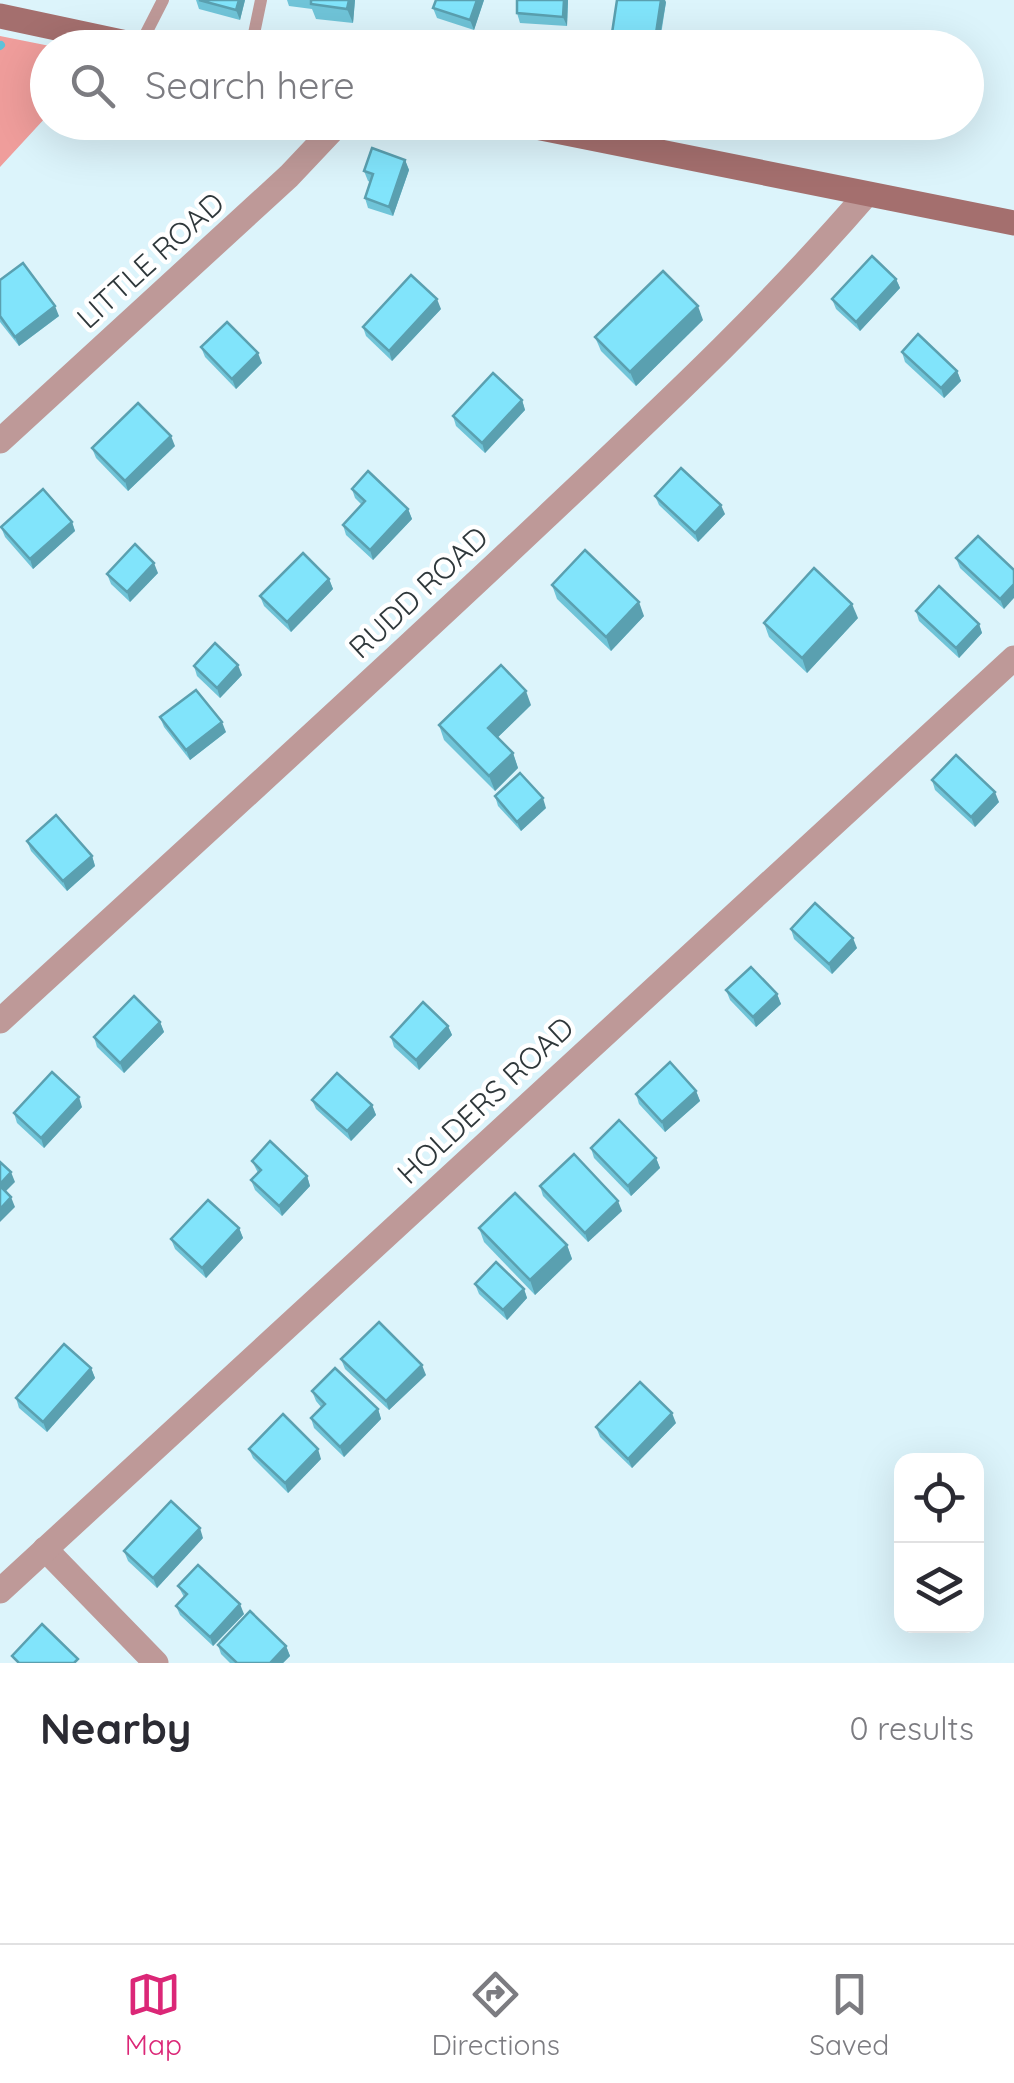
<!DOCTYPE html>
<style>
body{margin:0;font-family:Quicksand,sans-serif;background:#f7f7f7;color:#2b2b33}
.controls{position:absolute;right:30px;bottom:30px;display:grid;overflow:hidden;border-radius:20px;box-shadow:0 10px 40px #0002}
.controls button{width:90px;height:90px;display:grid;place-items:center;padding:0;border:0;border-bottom:2px solid #e1e1e2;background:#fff;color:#2b2b33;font:50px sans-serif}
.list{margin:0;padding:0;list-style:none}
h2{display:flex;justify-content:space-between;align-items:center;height:130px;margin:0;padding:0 40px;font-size:42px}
h2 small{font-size:32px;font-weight:400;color:#7c7c81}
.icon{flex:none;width:55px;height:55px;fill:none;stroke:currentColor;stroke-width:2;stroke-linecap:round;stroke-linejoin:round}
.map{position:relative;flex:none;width:1014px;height:1663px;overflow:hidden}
.search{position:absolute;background:#fff;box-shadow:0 10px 40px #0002;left:30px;right:30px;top:30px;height:110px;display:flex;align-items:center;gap:25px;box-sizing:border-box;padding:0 35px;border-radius:55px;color:#7c7c81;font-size:38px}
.sheet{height:280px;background:#fff}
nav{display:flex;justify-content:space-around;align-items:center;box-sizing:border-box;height:140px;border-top:2px solid #e1e1e2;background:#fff;font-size:28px;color:#7c7c81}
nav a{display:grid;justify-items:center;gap:5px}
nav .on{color:#db2777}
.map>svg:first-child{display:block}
</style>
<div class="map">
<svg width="1014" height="1663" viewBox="0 0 1014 1663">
<rect width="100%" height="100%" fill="#dcf4fb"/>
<path fill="#ef9d9b" d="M0,36l55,11 -7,1 -1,68 -47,51z"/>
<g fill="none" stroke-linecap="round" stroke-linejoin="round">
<path stroke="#5ec2d9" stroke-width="8" d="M0,46l1,-1"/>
<g stroke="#be9998" stroke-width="12">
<path d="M140,45l23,-45"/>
<path d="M251,48l10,-48"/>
</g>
<g stroke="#be9998" stroke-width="25">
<path d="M0,441l289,-265 51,-54"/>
<path d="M0,1021c182,-167 365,-333 545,-503 111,-105 220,-206 320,-322"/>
<path d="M45,1549l111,114"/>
<path d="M0,1591l1014,-933"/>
</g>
<g stroke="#a46f6e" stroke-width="25">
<path d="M0,16l150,32"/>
<path d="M511,122l503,101"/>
</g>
</g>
<g fill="#6fc4d8">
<path d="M196,0h49l-5,20 -41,-11z"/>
<path d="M287,0h68l-2,23 -37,-4 -4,-10 -23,-3z"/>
<path d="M484,0l-10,30 -37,-12 -4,-10z"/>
<path d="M517,0h51l-1,26 -47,-3 -3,-10z"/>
<path d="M666,2l-7,46h-14l-29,-5 -4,-10z"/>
<path d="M684,122h26l-1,11 -23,-7z"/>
<path d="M405,160l4,10 -16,46 -25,-8 -3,-10 5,-16 -2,-1 -4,-10z"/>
<path d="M896,279l4,9 -40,43 -24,-22 -4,-10z"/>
<path d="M0,280l59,36 -40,30 -19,-24z"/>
<path d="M441,309l-49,52 -26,-25 -3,-9z"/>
<path d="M703,320l-67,66 -35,-35 -6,-14z"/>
<path d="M201,347l61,16 -26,26 -31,-32z"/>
<path d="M902,352l55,19 4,10 -17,17 -39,-36z"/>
<path d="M522,400l3,10 -40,43 -29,-27 -3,-10z"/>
<path d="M175,446l-47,45 -32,-33 -4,-10z"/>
<path d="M352,489l56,20 4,10 -39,41 -27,-25 -3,-10 19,-20 -7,-7z"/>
<path d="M655,496l70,18 -27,28 -39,-37z"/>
<path d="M72,522l3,9 -42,38 -28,-32 -4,-10z"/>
<path d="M956,558l58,12 -10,39 -44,-41z"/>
<path d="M158,573l-28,29 -19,-18 -4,-10z"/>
<path d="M329,579l4,10 -42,43 -27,-26 -4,-10z"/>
<path d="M552,585l92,31 -33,35 -54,-52z"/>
<path d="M916,611l63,13 3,9 -23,25 -40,-37z"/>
<path d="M858,618l-51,55 -38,-36 -5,-14z"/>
<path d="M194,666l48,9 -22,23 -23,-22z"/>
<path d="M531,705l-34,33 16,15 5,15 -23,23 -51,-51 -5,-15z"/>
<path d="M160,717l66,15 -36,28 -26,-33z"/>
<path d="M932,780l67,22 -24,25 -40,-37z"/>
<path d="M495,796l51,12 -25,23 -23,-25z"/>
<path d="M27,841l65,15 3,10 -28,25 -36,-40z"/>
<path d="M791,929l66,19 -25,26 -38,-35z"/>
<path d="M726,990l51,4 4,10 -25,23 -26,-27z"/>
<path d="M160,1022l4,10 -40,41 -27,-26 -3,-10z"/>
<path d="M448,1026l4,9 -33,35 -25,-23 -3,-10z"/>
<path d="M696,1091l4,10 -35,31 -26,-28 -3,-10z"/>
<path d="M312,1100l60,5 4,10 -25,26 -35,-32z"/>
<path d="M82,1107l-38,41 -27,-25 -3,-10z"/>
<path d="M591,1148l65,10 4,10 -29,28 -37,-38z"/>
<path d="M252,1161l55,15 3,10 -28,30 -27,-26 -4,-10 7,-7z"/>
<path d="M540,1186l82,25 -34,31 -45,-46z"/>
<path d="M239,1228l4,10 -37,40 -31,-29 -4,-10z"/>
<path d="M479,1228l88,17 5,14 -37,36 -51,-53z"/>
<path d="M475,1284l49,5 3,9 -20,22 -28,-26z"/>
<path d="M341,1359l85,16 -37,35 -44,-41z"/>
<path d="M91,1368l4,10 -48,54 -28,-24 -3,-10z"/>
<path d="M312,1391l66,18 3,10 -37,38 -30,-29 -3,-10 10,-11 -5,-6z"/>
<path d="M676,1423l-44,45 -32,-31 -4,-10z"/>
<path d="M249,1449l72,10 -33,34 -35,-35z"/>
<path d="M203,1538l-46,50 -29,-27 -4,-10z"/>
<path d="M178,1586l66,28 -31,32 -33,-31 -4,-9 8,-9z"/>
<path d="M218,1645l68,1 4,10 -7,7h-53l-9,-9z"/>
</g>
<g fill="#5aa0b0">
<path d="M239,0h6l-5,20 -4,-10z"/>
<path d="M349,0h6l-2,23 -6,-14z"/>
<path d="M477,0h7l-10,30 -4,-10z"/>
<path d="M564,0h4l-1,26 -4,-9z"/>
<path d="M661,0h4l1,2 -8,46 -3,-8z"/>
<path d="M405,160l4,10 -16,46 -4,-9z"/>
<path d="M896,279l4,9 -40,43 -4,-9z"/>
<path d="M437,299l4,10 -49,52 -3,-10z"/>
<path d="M55,306l4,10 -40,30 -4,-9z"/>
<path d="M698,306l5,14 -67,66 -6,-14z"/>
<path d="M258,353l4,10 -26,26 -4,-10z"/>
<path d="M957,371l4,10 -17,17 -3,-10z"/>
<path d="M522,400l3,10 -40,43 -3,-10z"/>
<path d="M171,436l4,10 -47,45 -3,-10z"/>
<path d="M721,505l4,9 -27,28 -3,-9z"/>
<path d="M408,509l4,10 -39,41 -3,-10z"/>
<path d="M72,522l3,9 -42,38 -3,-10z"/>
<path d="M154,563l4,10 -28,29 -3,-10z"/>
<path d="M329,579l4,10 -42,43 -4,-10z"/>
<path d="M1014,584v14l-10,11 -4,-10z"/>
<path d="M639,602l5,14 -33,35 -5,-14z"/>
<path d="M852,604l6,14 -51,55 -5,-15z"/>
<path d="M979,624l3,9 -23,25 -3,-10z"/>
<path d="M238,665l4,10 -22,23 -3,-10z"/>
<path d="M526,691l5,14 -38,37 -5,-14z"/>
<path d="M222,722l4,10 -36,28 -4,-10z"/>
<path d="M513,753l5,15 -23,23 -6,-15z"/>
<path d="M995,792l4,10 -24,25 -4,-10z"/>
<path d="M543,798l3,10 -25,23 -4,-9z"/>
<path d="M92,856l3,10 -28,25 -4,-10z"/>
<path d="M853,938l4,10 -25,26 -3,-10z"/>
<path d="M777,994l4,10 -25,23 -3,-10z"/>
<path d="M160,1022l4,10 -40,41 -4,-10z"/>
<path d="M448,1026l4,9 -33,35 -3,-10z"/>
<path d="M696,1091l4,10 -35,31 -3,-10z"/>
<path d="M79,1097l3,10 -38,41 -3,-10z"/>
<path d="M372,1105l4,10 -25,26 -4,-10z"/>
<path d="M656,1158l4,10 -29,28 -3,-10z"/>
<path d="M11,1172l4,10 -13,13 -2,-11z"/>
<path d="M307,1176l3,10 -28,30 -3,-10z"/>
<path d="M11,1197l4,10 -15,15v-13z"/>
<path d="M618,1201l4,10 -34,31 -3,-9z"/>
<path d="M239,1228l4,10 -37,40 -4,-10z"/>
<path d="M567,1245l5,14 -37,36 -5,-15z"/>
<path d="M524,1289l3,9 -20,22 -4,-10z"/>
<path d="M422,1365l4,10 -37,35 -3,-9z"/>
<path d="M91,1368l4,10 -48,54 -4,-10z"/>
<path d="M378,1409l3,10 -37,38 -4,-10z"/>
<path d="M672,1413l4,10 -44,45 -4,-9z"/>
<path d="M318,1449l3,10 -33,34 -3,-10z"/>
<path d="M200,1528l3,10 -46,50 -4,-10z"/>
<path d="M240,1604l4,10 -31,32 -3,-9z"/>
<path d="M286,1646l4,10 -7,7h-13z"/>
</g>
<g fill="#81e4fb" stroke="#5aa0b0" stroke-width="2.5">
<path d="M199,0h40l-3,10z"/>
<path d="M311,0h38l-2,9 -36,-5z"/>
<path d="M436,0h41l-7,20 -37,-12z"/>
<path d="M517,0h47l-1,17 -46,-4z"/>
<path d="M617,0h44l-6,40 -43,-7z"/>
<path d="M372,148l33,12 -16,47 -24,-9 8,-24 -9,-3z"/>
<path d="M872,256l24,23 -40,43 -24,-23z"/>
<path d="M23,263l32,43 -40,31 -15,-21v-36z"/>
<path d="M663,271l35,35 -68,66 -35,-35z"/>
<path d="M411,275l26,24 -48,52 -26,-24z"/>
<path d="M227,322l31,31 -26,26 -31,-32z"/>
<path d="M918,334l39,37 -16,17 -39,-36z"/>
<path d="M493,373l29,27 -40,43 -29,-27z"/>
<path d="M138,403l33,33 -46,45 -33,-33z"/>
<path d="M681,468l40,37 -26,28 -40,-37z"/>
<path d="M368,471l40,38 -38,41 -27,-25 22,-24 -13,-12z"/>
<path d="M43,489l29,33 -42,37 -29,-32z"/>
<path d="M978,536l36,34v14l-14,15 -44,-41z"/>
<path d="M135,544l19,19 -27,29 -20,-18z"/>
<path d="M585,550l54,52 -33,35 -54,-52z"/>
<path d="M303,553l26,26 -42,43 -27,-26z"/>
<path d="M814,568l38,36 -50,54 -38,-35z"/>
<path d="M939,586l40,38 -23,24 -40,-37z"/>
<path d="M215,643l23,22 -21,23 -23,-22z"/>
<path d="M501,665l25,26 -38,37 25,25 -24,23 -50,-51z"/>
<path d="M196,690l26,32 -36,28 -26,-33z"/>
<path d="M956,755l39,37 -24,25 -39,-37z"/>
<path d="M520,773l23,25 -26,24 -22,-26z"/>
<path d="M56,815l36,41 -29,25 -36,-40z"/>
<path d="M815,903l38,35 -24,26 -38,-35z"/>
<path d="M751,967l26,27 -24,23 -27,-27z"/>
<path d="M134,996l26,26 -40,41 -26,-26z"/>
<path d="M423,1002l25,24 -32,34 -25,-23z"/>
<path d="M670,1062l26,29 -34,31 -26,-28z"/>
<path d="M52,1072l27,25 -38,41 -27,-25z"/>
<path d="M337,1073l35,32 -25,26 -35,-31z"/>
<path d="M619,1120l37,38 -28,28 -37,-38z"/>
<path d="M270,1141l37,35 -28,30 -28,-26 10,-10 -9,-9z"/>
<path d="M574,1154l44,47 -33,32 -45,-47z"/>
<path d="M0,1162l11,10 -11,12z"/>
<path d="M0,1186l11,11 -11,12z"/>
<path d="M515,1193l52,52 -37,35 -51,-52z"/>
<path d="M208,1200l31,28 -37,40 -31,-29z"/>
<path d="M496,1262l28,27 -21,21 -28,-26z"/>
<path d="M379,1322l43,43 -36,36 -45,-42z"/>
<path d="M64,1344l27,24 -48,54 -27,-24z"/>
<path d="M335,1368l43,41 -38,38 -29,-29 14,-14 -13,-13z"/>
<path d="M640,1382l32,31 -44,46 -32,-32z"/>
<path d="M283,1414l35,35 -33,34 -36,-34z"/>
<path d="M171,1501l29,27 -47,50 -29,-27z"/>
<path d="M198,1565l42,39 -30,33 -34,-31 11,-12 -9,-8z"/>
<path d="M250,1611l36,35 -16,17h-33l-19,-18z"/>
<path d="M42,1624l36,35 -4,4h-55l-7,-7z"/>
</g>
<g text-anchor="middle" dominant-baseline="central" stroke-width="9" stroke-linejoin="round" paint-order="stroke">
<g font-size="30" fill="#2f383b" stroke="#fff">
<text transform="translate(150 260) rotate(-42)">LITTLE ROAD</text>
<text transform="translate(418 592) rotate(-43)">RUDD ROAD</text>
<text transform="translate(485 1100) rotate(-43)">HOLDERS ROAD</text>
</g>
</g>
</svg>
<div class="controls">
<button><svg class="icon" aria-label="locate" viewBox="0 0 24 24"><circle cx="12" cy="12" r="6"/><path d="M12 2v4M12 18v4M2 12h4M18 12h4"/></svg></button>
<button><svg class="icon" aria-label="layers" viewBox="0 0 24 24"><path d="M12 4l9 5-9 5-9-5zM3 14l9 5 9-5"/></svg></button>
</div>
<div class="search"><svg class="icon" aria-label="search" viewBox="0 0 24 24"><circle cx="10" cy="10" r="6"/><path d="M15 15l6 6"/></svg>Search here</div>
</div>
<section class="sheet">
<h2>Nearby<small>0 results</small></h2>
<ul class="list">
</ul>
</section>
<nav>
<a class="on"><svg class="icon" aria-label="map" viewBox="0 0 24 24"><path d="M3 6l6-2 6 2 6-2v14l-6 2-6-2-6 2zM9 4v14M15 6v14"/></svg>Map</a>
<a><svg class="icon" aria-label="directions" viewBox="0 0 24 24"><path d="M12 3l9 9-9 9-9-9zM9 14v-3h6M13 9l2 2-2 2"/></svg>Directions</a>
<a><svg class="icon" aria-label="saved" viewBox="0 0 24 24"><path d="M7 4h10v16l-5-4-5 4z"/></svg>Saved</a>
</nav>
